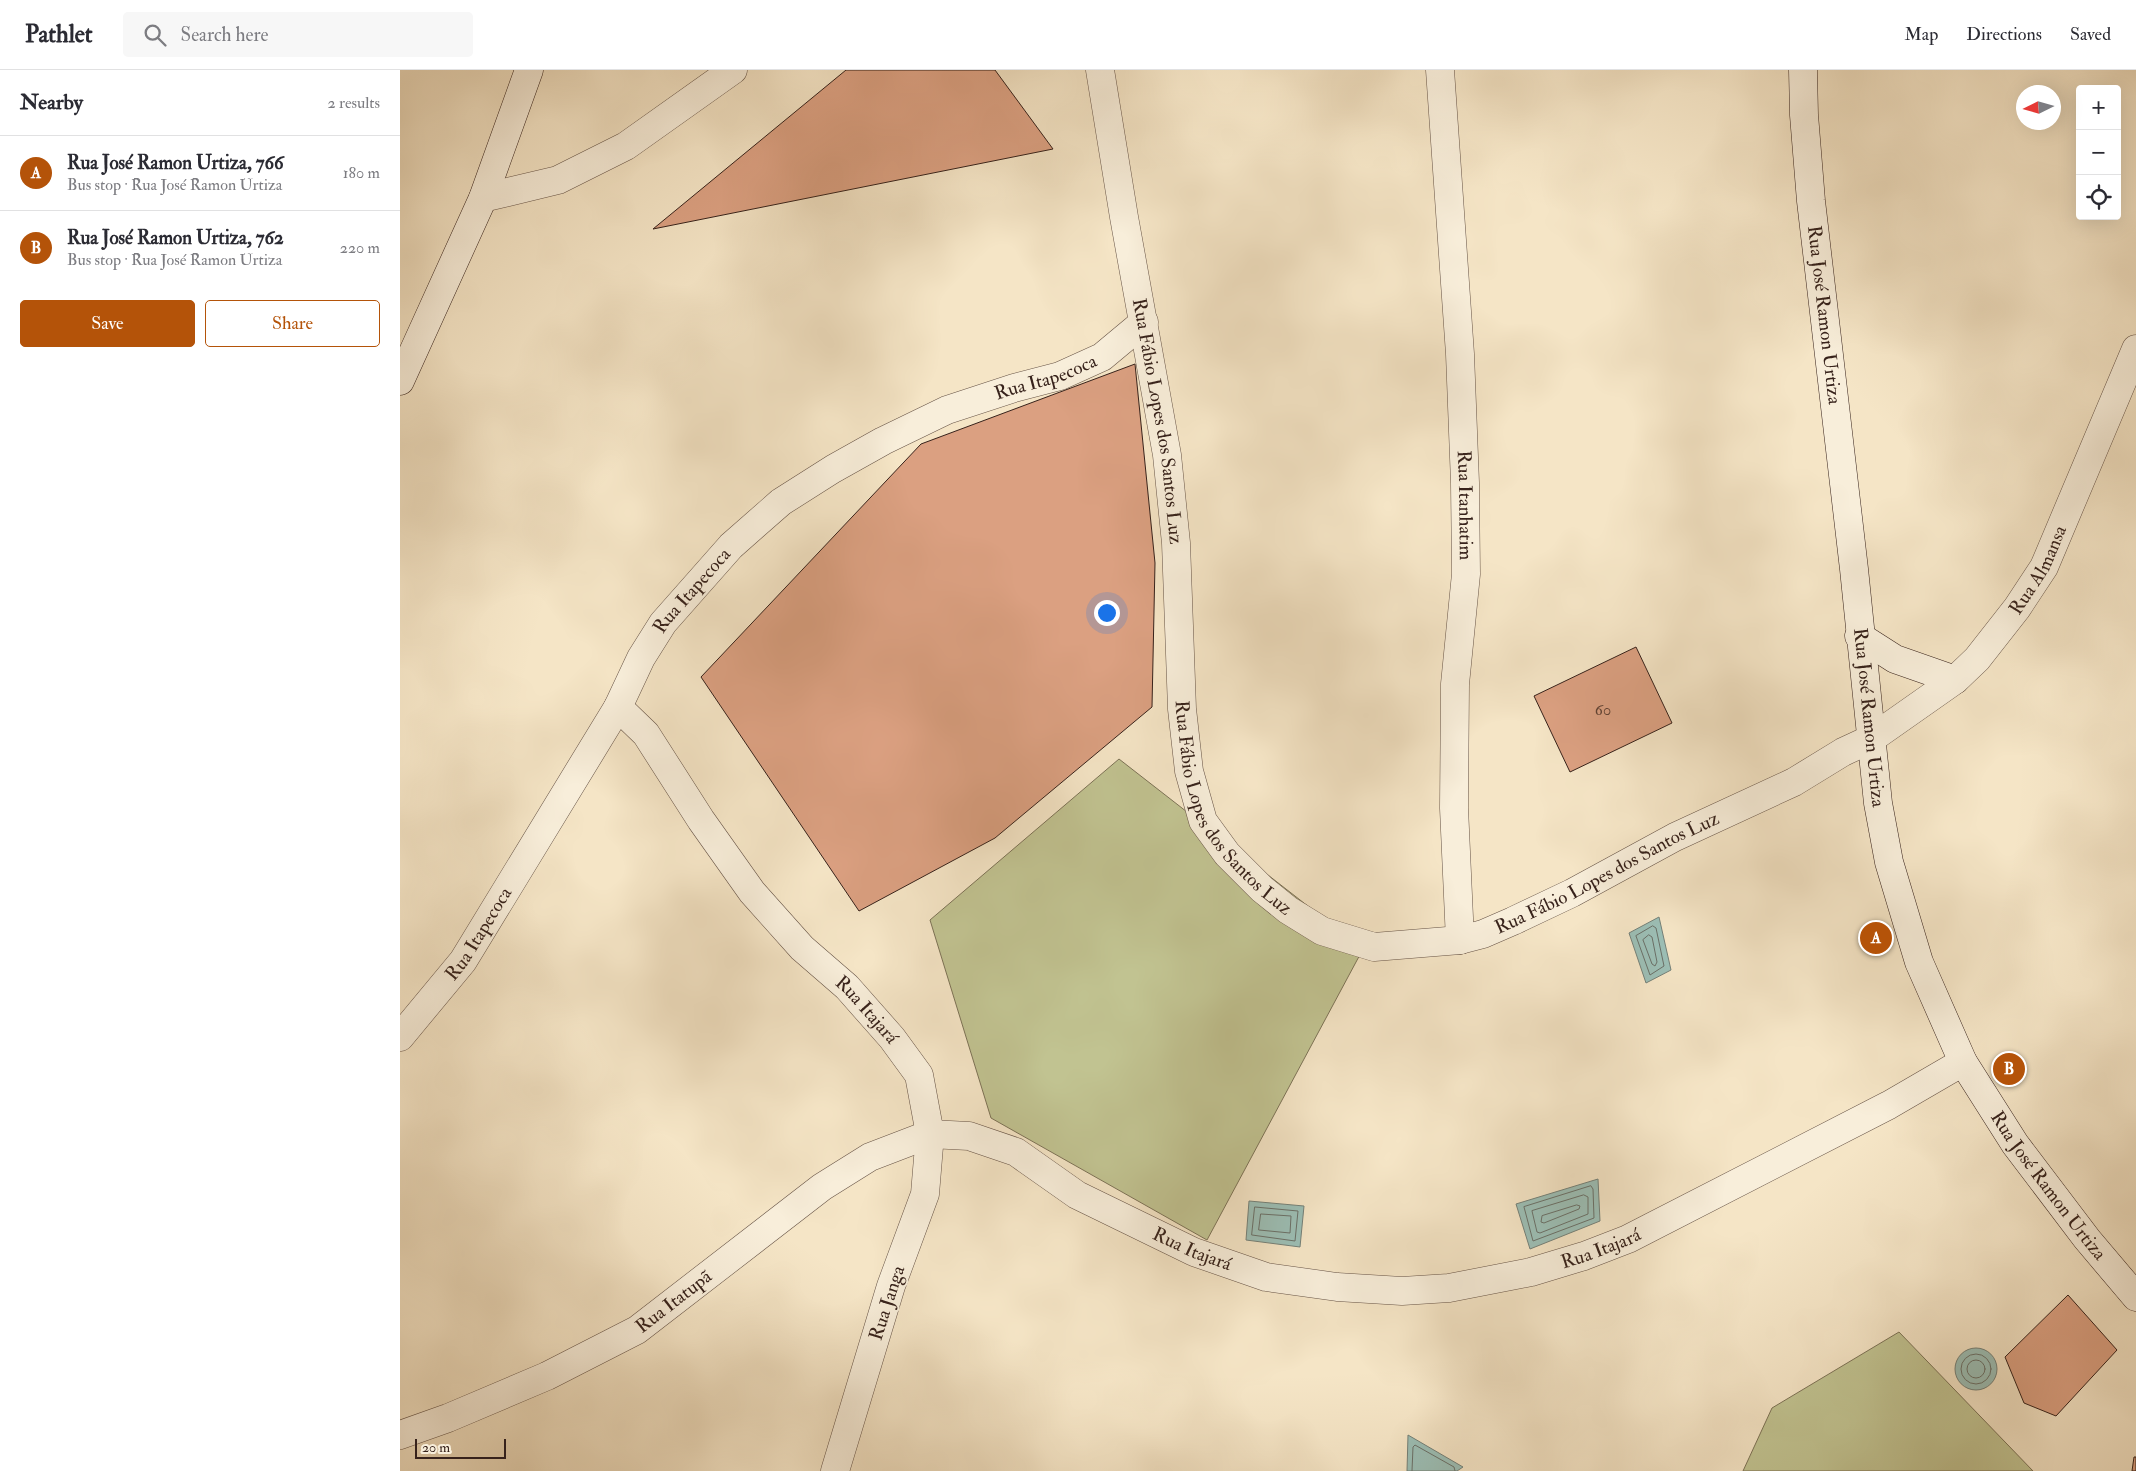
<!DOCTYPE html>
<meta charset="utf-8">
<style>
body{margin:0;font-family:"IM FELL Double Pica",serif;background:#f7f7f7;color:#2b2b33}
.controls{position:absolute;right:15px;top:15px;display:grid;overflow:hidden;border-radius:5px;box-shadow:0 5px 20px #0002}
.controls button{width:45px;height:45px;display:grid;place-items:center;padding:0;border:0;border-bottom:1px solid #e1e1e2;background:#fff;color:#2b2b33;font:25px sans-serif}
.compass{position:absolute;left:1616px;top:15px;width:45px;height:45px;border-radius:50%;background:#fff;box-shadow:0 5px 20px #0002;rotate:265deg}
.scale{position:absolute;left:15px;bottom:12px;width:91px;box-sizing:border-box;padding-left:5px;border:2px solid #37221b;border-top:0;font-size:14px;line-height:18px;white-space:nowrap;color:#37221b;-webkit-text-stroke:4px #f8eeda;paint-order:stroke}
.you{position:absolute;left:706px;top:542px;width:18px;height:18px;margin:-12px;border:4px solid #fff;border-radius:50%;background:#1a73e8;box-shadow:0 0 0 8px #1a73e833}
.badge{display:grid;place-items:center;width:32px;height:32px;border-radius:50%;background:#b45309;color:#fff;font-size:16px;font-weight:700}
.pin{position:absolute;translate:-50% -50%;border:2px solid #fff;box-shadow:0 1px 5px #0006}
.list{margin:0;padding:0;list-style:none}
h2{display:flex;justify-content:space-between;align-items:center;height:65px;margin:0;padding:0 20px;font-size:21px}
h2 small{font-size:16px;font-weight:400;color:#7c7c81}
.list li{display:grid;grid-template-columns:32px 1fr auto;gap:15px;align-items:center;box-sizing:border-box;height:75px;padding:0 20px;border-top:1px solid #e1e1e2}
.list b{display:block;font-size:19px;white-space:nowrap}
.list p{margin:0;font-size:16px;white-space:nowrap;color:#7c7c81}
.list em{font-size:16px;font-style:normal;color:#7c7c81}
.actions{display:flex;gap:10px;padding:15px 20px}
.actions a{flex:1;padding:11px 0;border:1px solid #b45309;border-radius:5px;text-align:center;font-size:18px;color:#b45309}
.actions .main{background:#b45309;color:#fff}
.icon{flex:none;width:28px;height:28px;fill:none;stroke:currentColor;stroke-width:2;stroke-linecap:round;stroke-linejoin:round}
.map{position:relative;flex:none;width:1736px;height:1401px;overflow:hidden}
header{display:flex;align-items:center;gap:30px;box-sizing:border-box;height:70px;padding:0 25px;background:#fff;border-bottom:1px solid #e1e1e2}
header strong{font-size:24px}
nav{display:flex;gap:28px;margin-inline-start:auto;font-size:18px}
.search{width:350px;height:45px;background:#f7f7f7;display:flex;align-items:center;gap:12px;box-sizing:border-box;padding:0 18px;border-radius:5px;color:#7c7c81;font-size:19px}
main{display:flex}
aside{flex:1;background:#fff}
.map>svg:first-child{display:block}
</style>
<header>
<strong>Pathlet</strong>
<div class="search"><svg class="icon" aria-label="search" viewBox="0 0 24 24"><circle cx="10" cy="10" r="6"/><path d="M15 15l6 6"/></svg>Search here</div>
<nav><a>Map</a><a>Directions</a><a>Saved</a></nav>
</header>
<main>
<aside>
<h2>Nearby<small>2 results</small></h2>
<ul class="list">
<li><span class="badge">A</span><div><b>Rua José Ramon Urtiza, 766</b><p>Bus stop · Rua José Ramon Urtiza</p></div><em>180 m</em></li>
<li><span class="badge">B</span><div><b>Rua José Ramon Urtiza, 762</b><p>Bus stop · Rua José Ramon Urtiza</p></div><em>220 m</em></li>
</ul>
<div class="actions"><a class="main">Save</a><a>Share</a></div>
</aside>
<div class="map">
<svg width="1736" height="1401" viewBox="0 0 1736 1401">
<rect width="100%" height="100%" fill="#f5e5c6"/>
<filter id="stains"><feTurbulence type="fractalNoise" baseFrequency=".004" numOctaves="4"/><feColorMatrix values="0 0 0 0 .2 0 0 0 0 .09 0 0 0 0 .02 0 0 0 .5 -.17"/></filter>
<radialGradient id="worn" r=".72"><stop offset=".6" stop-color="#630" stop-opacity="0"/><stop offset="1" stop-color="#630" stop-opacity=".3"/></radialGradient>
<g fill="#c1c391" stroke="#7c7256">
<path d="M719,689l244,190 -156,291 -216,-122 -61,-198z"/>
<path d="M1499,1262l134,139h-290l29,-63z"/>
</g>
<g fill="#9cbfb6" stroke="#748078">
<path d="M1259,847l12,53 -25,13 -17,-50z"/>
<path d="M1198,1109l2,42 -70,28 -14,-45z"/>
<path d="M849,1131l55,5 -4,41 -54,-7z"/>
<circle cx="1576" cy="1299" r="21"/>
<path d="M1008,1365l55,32 -6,4h-50z"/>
</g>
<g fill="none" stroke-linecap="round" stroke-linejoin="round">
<g stroke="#6a7068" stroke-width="1">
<path d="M1253,856l3,2 8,38 -14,9 -14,-39z"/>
<path d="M1249,865l3,2 5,25 -2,4 -3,-2 -9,-24z"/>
<path d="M1191,1116l2,3 1,29 -61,23 -9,-34z"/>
<path d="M1184,1125l4,2v17l-48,19 -3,-1 -5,-21z"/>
<path d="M1177,1135l3,1 -1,3 -35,14 -3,-1 1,-6z"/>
<path d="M855,1137l43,4 -3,30 -43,-6z"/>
<path d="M861,1144l30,2 -1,17 -31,-3z"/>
<circle cx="1576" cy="1299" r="15"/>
<circle cx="1576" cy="1299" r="9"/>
<path d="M1012,1401l1,-24 2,-2 39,22 1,4"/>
</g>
</g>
<g fill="#dba081" stroke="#37221b">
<path d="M446,0h149l58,79 -400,80z"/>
<path d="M735,294l20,199 -3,144 -157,131 -136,73 -158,-234 220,-233z"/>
<path d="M1236,577l36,76 -102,49 -36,-76z"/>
<path d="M1668,1225l49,55 -61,66 -32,-13 -19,-46z"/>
<path d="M1734,1387h2v14h-4z"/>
</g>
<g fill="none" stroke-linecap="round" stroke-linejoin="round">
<defs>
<g id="minor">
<path id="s1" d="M700,0l24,147 43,238 9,88 6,166 7,62 14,50 24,33 35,35 26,21 34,21 52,16 86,-7 23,-6 30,-13 59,-28 103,-56 119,-55 49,-30 28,-13 84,-59 22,-21 40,-51 27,-41 92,-218"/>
<path id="s2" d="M1040,0l20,284 5,129 1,91 -11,110 -1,124 6,132"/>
<path d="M83,128l75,-18 68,-34 107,-76"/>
<path id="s3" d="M218,637l28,27 55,86 51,72 50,56 45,39 45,51 27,37 11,59 -5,60 -34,92 -56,185"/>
<path id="s4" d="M0,967l63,-76 155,-254 23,-49 22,-35 68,-77 50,-44 52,-33 50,-28 64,-31 67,-22 46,-12 42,-19 42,-35"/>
<path id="s5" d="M0,1365l48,-17 99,-42 90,-46 185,-143 48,-30 60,-23 39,2 47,16 61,43 117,57 72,25 71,10 65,4 47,-3 82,-16 53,-16 44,-17 261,-134 74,-43"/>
</g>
<g id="secondary">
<path id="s6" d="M1403,0l1,45 7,86 43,368 24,234 11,59 30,100 44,100 52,82 72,95 49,58"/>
<path d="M0,311l83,-183 46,-128"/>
<path d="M1459,566l36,23 60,21"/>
</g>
</defs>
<use href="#minor" stroke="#665346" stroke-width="29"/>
<use href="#secondary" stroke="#37221b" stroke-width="29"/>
<use href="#minor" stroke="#f8eeda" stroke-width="28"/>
<use href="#secondary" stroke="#f8eeda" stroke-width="28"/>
</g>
<g text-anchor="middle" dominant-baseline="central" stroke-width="4" stroke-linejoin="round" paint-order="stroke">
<g font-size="16" fill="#604234">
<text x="1203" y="640">60</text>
</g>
<g font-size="19" fill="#37221b" stroke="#f8eeda">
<text stroke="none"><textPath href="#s6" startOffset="246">Rua José Ramon Urtiza</textPath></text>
<text stroke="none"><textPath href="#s4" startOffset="955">Rua Itapecoca</textPath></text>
<text stroke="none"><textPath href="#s1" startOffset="356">Rua Fábio Lopes dos Santos Luz</textPath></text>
<text stroke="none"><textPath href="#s2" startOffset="436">Rua Itanhatim</textPath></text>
<text stroke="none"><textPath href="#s1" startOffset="1764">Rua Almansa</textPath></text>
<text stroke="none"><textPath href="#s4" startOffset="535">Rua Itapecoca</textPath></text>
<text stroke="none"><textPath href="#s6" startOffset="651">Rua José Ramon Urtiza</textPath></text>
<text stroke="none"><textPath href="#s1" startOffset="761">Rua Fábio Lopes dos Santos Luz</textPath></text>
<text stroke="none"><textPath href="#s1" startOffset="1226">Rua Fábio Lopes dos Santos Luz</textPath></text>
<text stroke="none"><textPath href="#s4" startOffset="130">Rua Itapecoca</textPath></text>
<text stroke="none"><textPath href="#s3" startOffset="394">Rua Itajará</textPath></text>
<text stroke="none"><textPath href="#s6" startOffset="1161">Rua José Ramon Urtiza</textPath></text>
<text stroke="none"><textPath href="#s5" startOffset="1325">Rua Itajará</textPath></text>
<text stroke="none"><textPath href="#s5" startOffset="905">Rua Itajará</textPath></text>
<text stroke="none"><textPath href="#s5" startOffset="306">Rua Itatupã</textPath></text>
<text transform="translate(487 1233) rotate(-72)">Rua Janga</text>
</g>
</g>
<rect width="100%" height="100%" filter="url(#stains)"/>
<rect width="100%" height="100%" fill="url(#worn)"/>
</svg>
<div class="controls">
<button>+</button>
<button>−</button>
<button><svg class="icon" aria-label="locate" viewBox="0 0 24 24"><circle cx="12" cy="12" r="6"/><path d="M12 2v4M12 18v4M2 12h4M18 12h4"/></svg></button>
</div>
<svg class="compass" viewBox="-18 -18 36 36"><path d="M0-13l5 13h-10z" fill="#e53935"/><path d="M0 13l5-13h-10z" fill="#7c7c81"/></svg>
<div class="scale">20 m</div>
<div class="you"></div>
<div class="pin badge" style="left:1476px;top:868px">A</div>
<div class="pin badge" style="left:1609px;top:999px">B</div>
</div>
</main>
